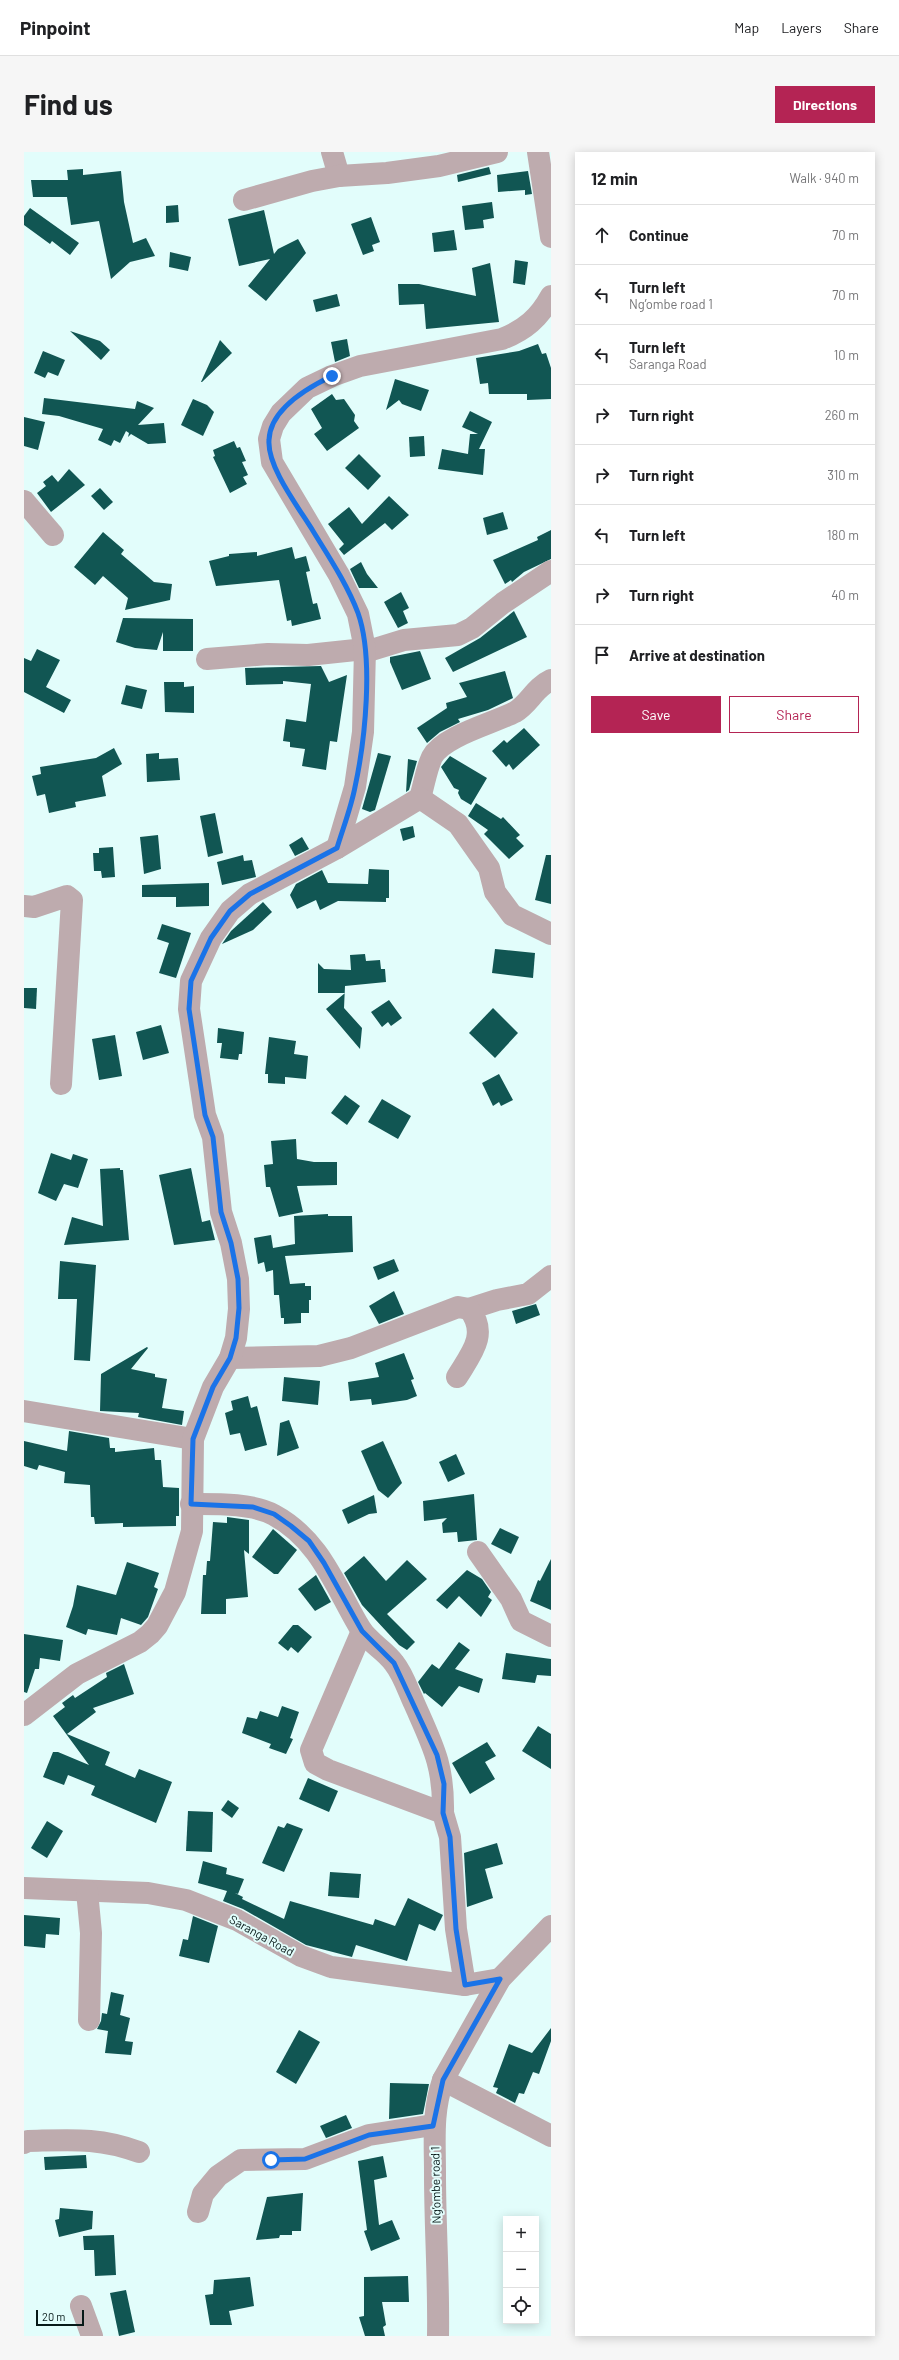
<!DOCTYPE html>
<meta charset="utf-8">
<style>
body{margin:0;font-family:Barlow,sans-serif;background:#f6f6f6;color:#202124}
.controls{position:absolute;right:12px;bottom:12px;display:grid;overflow:hidden;border-radius:0px;box-shadow:0 2px 10px #0003}
.controls button{width:36px;height:36px;display:grid;place-items:center;padding:0;border:0;border-bottom:1px solid #e0e0e0;background:#fff;color:#202124;font:20px sans-serif}
.scale{position:absolute;left:12px;bottom:10px;width:48px;box-sizing:border-box;padding-left:4px;border:2px solid #071918;border-top:0;font-size:11px;line-height:14px;white-space:nowrap;color:#071918;-webkit-text-stroke:3px #e2fdfb;paint-order:stroke}
.stop{position:absolute;width:12px;height:12px;margin:-9px;border:3px solid #1a73e8;border-radius:50%;background:#fff}
.stop.end{background:#1a73e8;border-color:#fff;box-shadow:0 1px 4px #0008}
.list{margin:0;padding:0;list-style:none}
h2{display:flex;justify-content:space-between;align-items:center;height:52px;margin:0;padding:0 16px;font-size:17px}
h2 small{font-size:13px;font-weight:400;color:#757577}
.list li{display:grid;grid-template-columns:26px 1fr auto;gap:12px;align-items:center;box-sizing:border-box;height:60px;padding:0 16px;border-top:1px solid #e0e0e0}
.list b{display:block;font-size:15px;white-space:nowrap}
.list p{margin:0;font-size:13px;white-space:nowrap;color:#757577}
.list em{font-size:13px;font-style:normal;color:#757577}
.actions{display:flex;gap:8px;padding:12px 16px}
.actions a{flex:1;padding:9px 0;border:1px solid #b42454;border-radius:0px;text-align:center;font-size:14px;color:#b42454}
.actions .main{background:#b42454;color:#fff}
.icon{flex:none;width:22px;height:22px;fill:none;stroke:currentColor;stroke-width:2;stroke-linecap:round;stroke-linejoin:round}
.map{position:relative;flex:none;width:527px;height:2184px;overflow:hidden;border-radius:0px}
header{display:flex;align-items:center;gap:24px;box-sizing:border-box;height:56px;padding:0 20px;background:#fff;border-bottom:1px solid #e0e0e0}
header strong{font-size:19px}
nav{display:flex;gap:22px;margin-inline-start:auto;font-size:14px}
.intro{display:flex;align-items:center;justify-content:space-between;box-sizing:border-box;height:96px;padding:0 24px}
h1{margin:0;font-size:28px}
.button{padding:10px 18px;border-radius:0px;background:#b42454;color:#fff;font-size:14px;font-weight:700}
main{display:flex;gap:24px;padding:0 24px}
aside{flex:1;background:#fff;border-radius:0px;box-shadow:0 2px 10px #0003}
.map>svg:first-child{display:block}
</style>
<header>
<strong>Pinpoint</strong>
<nav><a>Map</a><a>Layers</a><a>Share</a></nav>
</header>
<div class="intro"><h1>Find us</h1><a class="button">Directions</a></div>
<main>
<div class="map">
<svg width="527" height="2184" viewBox="0 0 527 2184">
<rect width="100%" height="100%" fill="#e2fdfb"/>
<g fill="#115653">
<path d="M465,15l2,7 -33,8 -1,-7z"/>
<path d="M59,17v6l38,-4 3,31 9,41 13,-5 9,18 -25,6 -19,17 -12,-58 -28,4 -4,-28h-34l-2,-17h37l-1,-10z"/>
<path d="M504,19l4,23 -7,1v-5l-27,2 -1,-17z"/>
<path d="M468,50l2,16 -11,2 1,8 -19,2 -3,-24z"/>
<path d="M154,53l1,17 -13,1v-17z"/>
<path d="M6,56l49,35 -9,12 -18,-14 -2,3 -26,-19v-9z"/>
<path d="M240,58l10,44 4,-5 20,-10 8,14 -40,48 -18,-15 22,-27 -31,7 -11,-47z"/>
<path d="M347,65l9,25 -8,3 2,6 -11,4 -12,-31z"/>
<path d="M430,78l3,20 -23,2 -2,-19z"/>
<path d="M146,100l21,5 -3,14 -19,-4z"/>
<path d="M491,108l13,2 -3,23 -12,-2z"/>
<path d="M466,111l9,59 -73,7 -2,-25 -25,1 -1,-21h21l57,12 -4,-28z"/>
<path d="M313,142l3,12 -24,6 -3,-12z"/>
<path d="M46,179l30,10 10,9 -9,10z"/>
<path d="M323,187l3,17 -15,6 -4,-20z"/>
<path d="M196,188l12,13 -30,29h-1z"/>
<path d="M514,192l4,10 4,-1 5,15v31l-24,1v-6h-38l-1,-11 -8,1 -4,-26 43,-7z"/>
<path d="M19,199l22,9 -7,16 -10,-4 -3,6 -11,-5z"/>
<path d="M371,227l34,11 -8,21 -19,-7 -3,-4 -13,10z"/>
<path d="M308,242l4,6 8,-1 11,16 -1,6 5,7 -32,23 -13,-17 8,-6 -11,-19z"/>
<path d="M20,246l91,11 2,-8 17,7 -16,17 26,-2 2,20 -18,1 -17,-10 -3,3 1,-4 -3,-2 -6,12 -6,-3 -3,6 -13,-6 5,-11 -44,-13 -17,-2z"/>
<path d="M169,247l14,6 7,7 -11,24 -22,-11z"/>
<path d="M446,259l22,11 -13,27h6l-2,26 -45,-6 4,-20 26,5 2,-20h8l-16,-7z"/>
<path d="M0,265l21,5 -7,28 -14,-4z"/>
<path d="M400,284l1,20 -15,1 -1,-20z"/>
<path d="M210,289l3,7 3,-1 6,14 -4,1 6,13 -5,2 4,7 -17,9 -17,-36 2,-1 -2,-6z"/>
<path d="M335,302l22,22 -13,14 -23,-22z"/>
<path d="M45,317l16,16 -34,27 -14,-19 9,-7 -3,-4 9,-7 6,7z"/>
<path d="M76,336l13,14 -9,8 -13,-14z"/>
<path d="M365,344l20,19 -17,15 -7,-7 -41,32 -5,-6 5,-5 -16,-20 21,-17 13,17z"/>
<path d="M479,360l5,17 -21,6 -4,-17z"/>
<path d="M527,378v29l-27,13 -12,10 -1,-2 -6,4 -12,-24 45,-20 -1,-3z"/>
<path d="M79,380l21,18 -3,4 33,28 18,2 -2,16 -45,10 3,-12 -25,-22 -8,9 -21,-18z"/>
<path d="M268,395l3,12 11,-3 4,15 -4,1 7,32 4,-1 4,16 -29,7 -1,-6 -4,1 -8,-41 -63,6 -7,-25 20,-5v-2l28,-2v4z"/>
<path d="M337,410l6,12 11,14h-19l-9,-19z"/>
<path d="M377,440l8,16 -6,3 5,12 -10,5 -14,-26z"/>
<path d="M490,459l13,26 -74,35 -8,-14 35,-20z"/>
<path d="M99,466l70,1v32h-30v-19l-6,18 -22,-2 -19,-6z"/>
<path d="M13,497l23,11 -14,27 25,13 -7,13 -40,-21v-34l7,3z"/>
<path d="M396,499l11,28 -29,11 -12,-28v-5z"/>
<path d="M297,514l8,16 18,-7 -10,67 -7,-1 -4,29 -24,-4 3,-17 -15,-2v-5l-7,-1 3,-22 20,3 5,-38 -28,-3v3l-37,1 -1,-17z"/>
<path d="M481,519l8,27 -25,12 -30,9 2,3 -20,10 -13,11 -10,-15 30,-20 -1,-5 21,-6 -8,-14z"/>
<path d="M140,530h20v5l10,-1v27l-29,-1z"/>
<path d="M102,533l21,5 -5,19 -21,-5z"/>
<path d="M500,576l16,17 -27,25 -4,-6 -3,3 -14,-16 12,-11 3,3z"/>
<path d="M90,596l8,16 -20,12 4,20 -31,6 1,5 -27,6 -4,-19 -8,2 -5,-20 9,-2 -1,-7 56,-9z"/>
<path d="M135,601v6l19,-1 2,22 -33,2 -1,-28z"/>
<path d="M354,601l13,3 -16,54 -5,2 -8,-3z"/>
<path d="M426,604l37,22 -16,27 -10,-6 -3,-6 1,-3 -5,-2 -13,-21z"/>
<path d="M384,607l9,2 -8,29 -3,2z"/>
<path d="M452,651l25,16 2,-2 17,18 -4,3 8,8 -15,13 -25,-25 4,-4 -20,-14z"/>
<path d="M191,661l8,40 -15,4 -8,-41z"/>
<path d="M389,674l2,11 -12,4 -3,-12z"/>
<path d="M134,683l3,34 -17,5 -4,-37z"/>
<path d="M278,685l7,12 -14,7 -6,-11z"/>
<path d="M89,695l2,30 -13,1 -1,-7h-7l-1,-18h6v-5z"/>
<path d="M219,703l1,6 8,-1 4,17 -34,8 -5,-23z"/>
<path d="M522,703h5v49l-16,-4z"/>
<path d="M345,717l20,1v28h-3v4l-48,-1 -18,9 -4,-10 -19,9 -7,-14 6,-11 26,-14 6,13 40,1z"/>
<path d="M185,731v23l-33,1v-10h-34v-12z"/>
<path d="M239,750l9,10 -19,18 -31,14 9,-13z"/>
<path d="M138,772l29,9 -15,45 -17,-5 10,-30 -12,-4z"/>
<path d="M471,797l40,4 -2,25 -41,-5z"/>
<path d="M341,802l1,7 14,-1 1,9h4l1,13 -41,4 -1,22 18,20 -2,21 -34,-40 19,-16h-27v-30l6,6 27,1 -1,-15z"/>
<path d="M0,836h13l-1,21 -12,-1z"/>
<path d="M365,848l13,18 -11,8 -3,-4 -6,5 -11,-15z"/>
<path d="M469,856l25,25 -23,25 -26,-25z"/>
<path d="M137,873l8,28 -26,7 -7,-28z"/>
<path d="M194,876l26,4 -2,22h-3l-1,6 -18,-2 2,-15h-5z"/>
<path d="M91,883l7,41 -23,4 -7,-41z"/>
<path d="M245,885l27,4 -2,13 14,2 -2,23 -21,-2v7l-17,-1v-9h-3z"/>
<path d="M475,922l14,26 -12,6 -2,-4 -6,4 -11,-23z"/>
<path d="M321,943l15,11 -13,19 -16,-12z"/>
<path d="M358,947l29,17 -13,23 -30,-17z"/>
<path d="M272,987l1,20 17,3h23v23l-40,1 6,26 -24,5 -9,-30h-4l-2,-22 9,-1 -2,-23z"/>
<path d="M27,1001l20,7 2,-6 15,5 -10,29 -14,-4 -8,17 -18,-8z"/>
<path d="M96,1016v2h3l6,70 -65,5 8,-28 31,9 -3,-57z"/>
<path d="M167,1016l11,54 8,-2 5,20 -41,5 -15,-70z"/>
<path d="M304,1062v2h24l1,36 -68,4 5,28 15,-1v3h6v14h-2v13h-8v10l-17,1v-6h-3l-2,-23h-5l-1,-25 -7,2 -2,-10 -6,2 -4,-26 17,-3 2,13 22,-4 -1,-28z"/>
<path d="M370,1107l5,12 -21,9 -5,-13z"/>
<path d="M36,1109l36,4 -6,96 -16,-1 3,-61h-19z"/>
<path d="M370,1139l10,23 -25,10 -10,-18z"/>
<path d="M512,1152l4,11 -24,9 -4,-13z"/>
<path d="M123,1195l1,1 -17,21 24,5v3l12,2 -5,29 22,3 -2,14 -44,-8 1,-4 -39,-2 1,-37z"/>
<path d="M380,1201l10,26 -3,1 6,16 -10,4 -35,5 -1,-6 -21,2 -2,-19 31,-5 -4,-14z"/>
<path d="M260,1225l36,4 -2,24 -36,-4z"/>
<path d="M224,1244l3,12 6,-2 10,39 -22,6 -5,-18 -10,2 -5,-22 8,-3 -2,-9z"/>
<path d="M265,1268l10,28 -22,8 3,-33z"/>
<path d="M45,1279l40,7 1,10h5v4l39,-4 1,12h6l2,27 16,1v28h-3v10l-53,1v-4l-28,1 -1,-7h-3l-1,-32 -26,-2 1,-11 -26,-7 -2,5 -13,-4v-25l43,10z"/>
<path d="M359,1289l19,42 -14,15 -10,-8 -17,-39z"/>
<path d="M432,1302l9,20 -17,8 -9,-20z"/>
<path d="M450,1342l3,46 -19,2 -1,-10 -14,1 -1,-10 5,-5 -23,3 -1,-20z"/>
<path d="M350,1343l3,18 -8,1 -21,10 -6,-14z"/>
<path d="M203,1365l22,3v34l-5,-4 4,47 -22,2v15h-25l2,-39h3l1,-14h3l3,-39 14,1z"/>
<path d="M476,1376l19,9 -8,17 -20,-10z"/>
<path d="M249,1377l24,21 -19,24h-4l-22,-17z"/>
<path d="M340,1404l22,25 21,-21 20,19 -40,35 28,28 -8,8 -8,-5 -37,-40 -18,-32z"/>
<path d="M527,1407v51l-21,-9 8,-21 2,1z"/>
<path d="M103,1410l32,11 -5,14 4,2 -10,28 -7,8 -20,-7 -4,17 -29,-6 -2,6 -20,-8 7,-21 4,-21 39,10z"/>
<path d="M443,1418l15,9 9,13 -3,5 4,3 -11,17 -22,-21 -12,13 -11,-9z"/>
<path d="M292,1423l15,27 -16,9 -17,-22z"/>
<path d="M269,1473h5l14,12 -14,16 -7,-6 -3,4 -10,-8z"/>
<path d="M0,1482l39,6 -3,21 -20,-3 -1,11h-4l-8,24 -3,-1z"/>
<path d="M435,1490l11,8 -15,19 28,10 -4,14 -20,-7 -17,21 -17,-14 -1,1 -6,-12 14,-18 7,5z"/>
<path d="M482,1501l45,6v17l-14,-1 -2,8 -33,-4z"/>
<path d="M100,1512l10,30 -41,14 3,4 -29,22 43,18 -5,13 30,13 4,-9 33,13 -16,41 -65,-28 4,-9 -27,-11 -4,10 -21,-8 10,-25h5l31,13 -36,-49 12,-9 -3,-4 11,-8 2,3 32,-21 -1,-4z"/>
<path d="M258,1554l17,6 -9,26 3,1 -7,15 -17,-6 2,-4 -29,-11 5,-16 10,2 3,-8 18,6z"/>
<path d="M514,1574l13,8v35l-29,-18z"/>
<path d="M463,1590l9,14 -11,6 10,17 -25,15 -18,-31z"/>
<path d="M284,1626l30,13 -9,21 -30,-13z"/>
<path d="M204,1648l11,8 -7,10 -11,-8z"/>
<path d="M164,1659l25,1 -1,40 -26,-1z"/>
<path d="M23,1669l16,10 -16,27 -16,-10z"/>
<path d="M263,1671l16,6 -19,43 -22,-9 16,-37 6,2z"/>
<path d="M473,1691l6,21 -18,5 8,29 -26,9 -3,-54z"/>
<path d="M179,1709l24,7 -1,6 18,5 -6,15 -3,-1 8,4 -1,2 42,20 6,-18 83,24 2,-6 20,7 13,-28 35,17 -8,16 -16,-7 -12,37 -51,-16 -4,12 -46,-12 -63,-36 -20,-8 4,-10 -29,-8z"/>
<path d="M306,1720l31,2 -2,24 -31,-2z"/>
<path d="M0,1763l36,3 -1,17 -13,-1 -1,14 -21,-2z"/>
<path d="M169,1764l25,10 -9,37 -30,-7 4,-17 5,1z"/>
<path d="M87,1840l13,3 -4,20 10,3 -5,23 8,1 -2,13 -26,-2 3,-22 -11,-2 4,-8 1,-8 5,1z"/>
<path d="M527,1876v13l-12,33 -6,-2 -9,22 -5,-1 -4,10 -19,-10 2,-5 -5,-1 16,-43 23,9z"/>
<path d="M275,1878l21,12 -24,42 -20,-12z"/>
<path d="M366,1931l39,1 -6,30 -34,5z"/>
<path d="M322,1963l6,13 -26,10 -6,-12z"/>
<path d="M62,2003l1,13 -42,2 -1,-13z"/>
<path d="M359,2004l4,21 -13,3 5,45 13,-5 8,19 -29,12 -7,-20 3,-1 -9,-69z"/>
<path d="M279,2041l-2,38h-9v4h-12l-1,3 -23,2 11,-43z"/>
<path d="M36,2056l33,3 -1,18 -33,8 -4,-17 4,-1z"/>
<path d="M90,2083l2,40 -21,1 -1,-26h-10l-1,-14z"/>
<path d="M384,2124l1,26h-27l4,23 -3,2 2,9h-20l-6,-19 5,-1v-39z"/>
<path d="M226,2125l4,29 -25,5 3,14h-22l-5,-30 8,-1 1,-14z"/>
<path d="M102,2138l9,42 -16,4 -9,-43z"/>
</g>
<g fill="none" stroke-linecap="round" stroke-linejoin="round">
<g stroke="#beabae" stroke-width="22">
<path d="M308,0l7,24"/>
<path d="M514,0l13,85"/>
<path d="M220,48l68,-19 27,-5 48,-3 52,-7 58,-14"/>
<path d="M0,349l29,34"/>
<path d="M341,500l39,-12 54,-5 14,-7 31,-25 48,-32"/>
<path d="M183,507l61,-5 40,1 57,-6"/>
<path d="M396,646c4,-13 6,-28 12,-41 11,-21 62,-34 83,-45 15,-9 19,-24 36,-32"/>
<path d="M313,696l18,-61 8,-55 2,-83 -7,-35 -19,-39 -67,-113 -3,-23 4,-13 8,-13 26,-25 25,-12 28,-10 142,-27c23,-9 37,-21 49,-43"/>
<path d="M0,754l10,1 33,-11 5,4 -11,184"/>
<path d="M445,1157l28,-9 31,-6 23,-18"/>
<path d="M206,1206l89,-2 32,-8 107,-41 11,2c20,25 2,45 -12,68"/>
<path d="M0,1259l169,28"/>
<path d="M167,1352c24,0 62,-1 83,11 46,25 61,71 86,113 8,14 25,22 34,35 9,11 14,27 20,40 19,43 30,62 29,110"/>
<path d="M454,1400l33,47 10,22 30,15"/>
<path d="M338,1479l-51,119 4,13 13,7 115,43 7,24 6,92 9,56"/>
<path d="M0,1563l53,-41 63,-32 10,-8 7,-8 18,-34 17,-61 1,-92 20,-52 17,-29 6,-20 3,-29 -1,-30 -7,-36 -10,-31 -8,-75 -8,-22 -16,-106 2,-28 20,-43 19,-27 20,-17 87,-46 83,-50 38,26 31,44 6,24 17,23 39,19"/>
<path d="M0,1736l124,5 38,7 51,20 64,36 30,11 134,18 35,-6"/>
<path d="M63,1739l4,42 -2,87"/>
<path d="M419,1928l108,56"/>
<path d="M0,1991l4,-2c42,-1 71,-4 111,11"/>
<path d="M174,2060l5,-18 15,-18 23,-16 64,-1 64,-24 64,-10"/>
<path d="M57,2154l11,30"/>
<path d="M414,2184c1,-54 -3,-108 -3,-162 0,-35 -3,-61 8,-94l57,-101 51,-53"/>
</g>
</g>
<g fill="none" stroke-linecap="round" stroke-linejoin="round">
<path stroke="#1a73e8" stroke-width="5" d="M247,2008l34,-1 64,-24 64,-9 10,-46 57,-101 -35,6 -9,-56 -6,-92 -7,-24 1,-29 -7,-29 -43,-92 -32,-32 -38,-68 -15,-22 -18,-15 -17,-12 -21,-7 -62,-3 2,-65 20,-52 17,-29 6,-20 3,-30 -1,-29 -7,-36 -10,-31 -8,-75 -8,-22 -16,-106 2,-28 20,-43 19,-27 20,-17 87,-46c6,-20 14,-40 18,-61 10,-46 19,-129 3,-174 -11,-29 -29,-56 -45,-82 -14,-23 -46,-64 -44,-91 1,-31 40,-53 63,-64"/>
</g>
<g text-anchor="middle" dominant-baseline="central" stroke-width="4" stroke-linejoin="round" paint-order="stroke">
<g font-size="12" fill="#071918" stroke="#e2fdfb">
<text transform="translate(238 1783) rotate(29)">Saranga Road</text>
<text transform="translate(411 2033) rotate(-91)">Ng’ombe road 1</text>
</g>
</g>
</svg>
<div class="controls">
<button>+</button>
<button>−</button>
<button><svg class="icon" aria-label="locate" viewBox="0 0 24 24"><circle cx="12" cy="12" r="6"/><path d="M12 2v4M12 18v4M2 12h4M18 12h4"/></svg></button>
</div>
<div class="scale">20 m</div>
<div class="stop" style="left:247px;top:2008px"></div>
<div class="stop end" style="left:308px;top:224px"></div>
</div>
<aside>
<h2>12 min<small>Walk · 940 m</small></h2>
<ul class="list">
<li><svg class="icon" aria-label="ahead" viewBox="0 0 24 24"><path d="M12 20V5M6 11l6-6 6 6"/></svg><div><b>Continue</b></div><em>70 m</em></li>
<li><svg class="icon" aria-label="left" viewBox="0 0 24 24"><path d="M17 20v-9H6M10 6l-5 5 5 5"/></svg><div><b>Turn left</b><p>Ng’ombe road 1</p></div><em>70 m</em></li>
<li><svg class="icon" aria-label="left" viewBox="0 0 24 24"><path d="M17 20v-9H6M10 6l-5 5 5 5"/></svg><div><b>Turn left</b><p>Saranga Road</p></div><em>10 m</em></li>
<li><svg class="icon" aria-label="right" viewBox="0 0 24 24"><path d="M7 20v-9h11M14 6l5 5-5 5"/></svg><div><b>Turn right</b></div><em>260 m</em></li>
<li><svg class="icon" aria-label="right" viewBox="0 0 24 24"><path d="M7 20v-9h11M14 6l5 5-5 5"/></svg><div><b>Turn right</b></div><em>310 m</em></li>
<li><svg class="icon" aria-label="left" viewBox="0 0 24 24"><path d="M17 20v-9H6M10 6l-5 5 5 5"/></svg><div><b>Turn left</b></div><em>180 m</em></li>
<li><svg class="icon" aria-label="right" viewBox="0 0 24 24"><path d="M7 20v-9h11M14 6l5 5-5 5"/></svg><div><b>Turn right</b></div><em>40 m</em></li>
<li><svg class="icon" aria-label="arrive" viewBox="0 0 24 24"><path d="M6 21V4h12l-3 4 3 4H6"/></svg><div><b>Arrive at destination</b></div></li>
</ul>
<div class="actions"><a class="main">Save</a><a>Share</a></div>
</aside>
</main>
